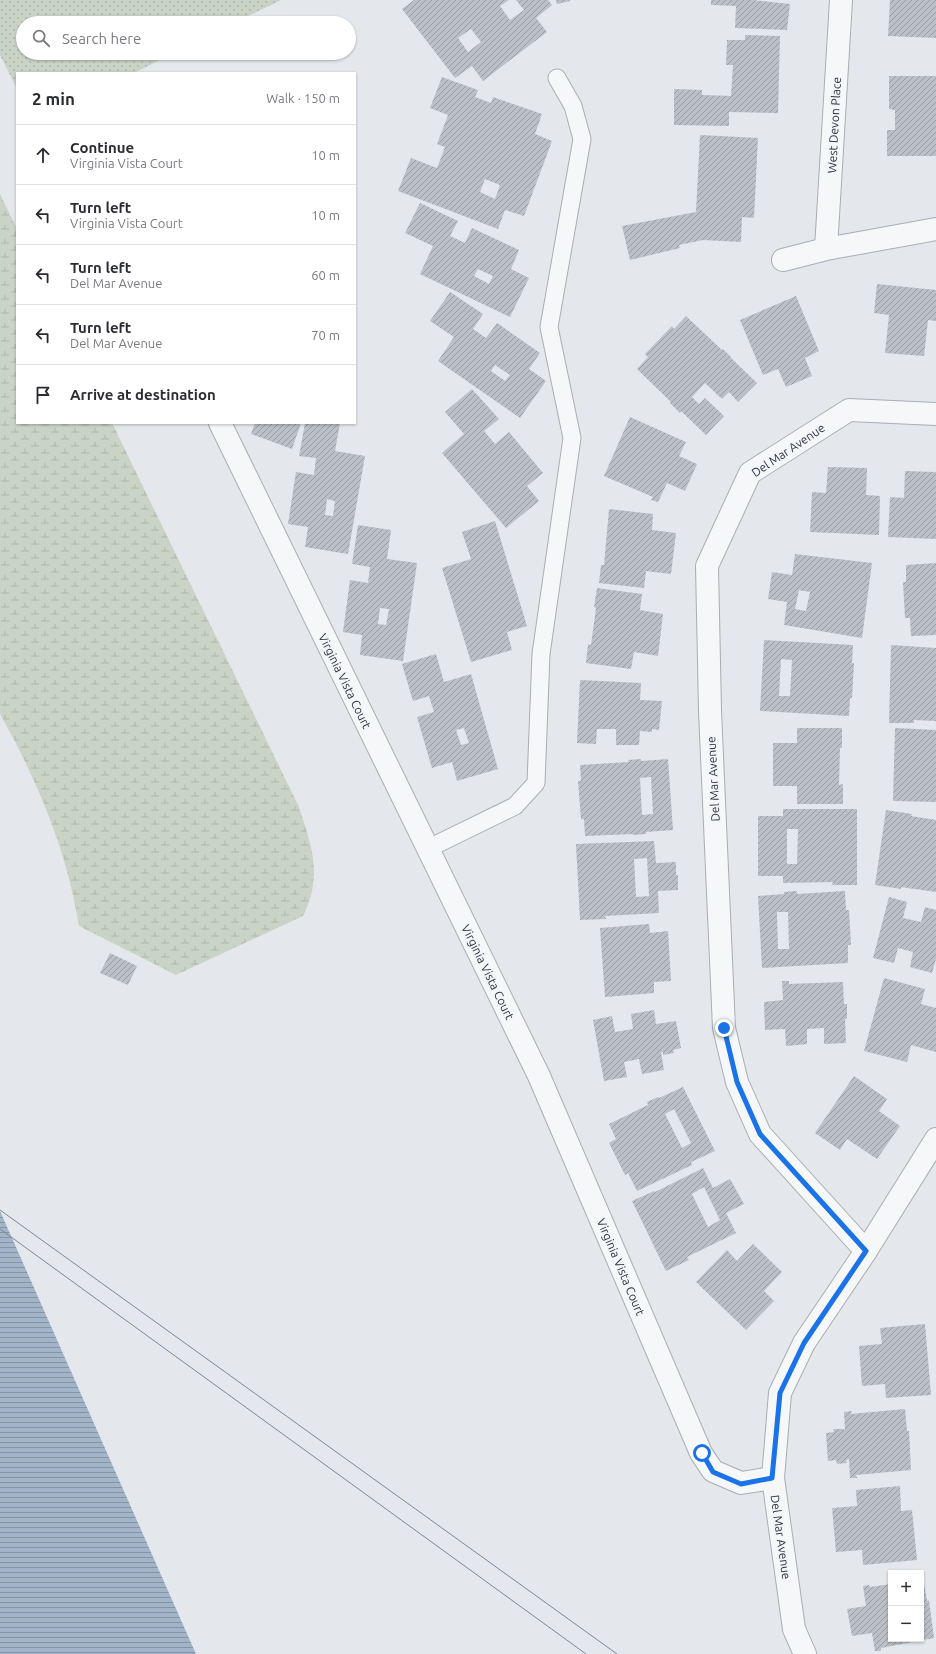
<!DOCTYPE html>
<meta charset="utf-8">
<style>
body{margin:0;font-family:Ubuntu,sans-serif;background:#f2f2f3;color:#2b2b33}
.controls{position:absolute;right:12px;bottom:12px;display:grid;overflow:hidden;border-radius:0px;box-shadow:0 1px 3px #0004}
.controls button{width:36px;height:36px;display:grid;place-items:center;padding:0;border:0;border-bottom:1px solid #e1e1e2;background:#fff;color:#2b2b33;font:20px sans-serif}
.stop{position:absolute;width:12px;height:12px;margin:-9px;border:3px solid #1a73e8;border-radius:50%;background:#fff}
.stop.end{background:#1a73e8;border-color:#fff;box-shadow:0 1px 4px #0008}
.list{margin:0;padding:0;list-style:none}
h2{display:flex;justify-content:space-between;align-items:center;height:52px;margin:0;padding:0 16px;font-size:17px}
h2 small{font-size:13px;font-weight:400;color:#7c7c81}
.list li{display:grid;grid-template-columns:26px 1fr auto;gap:12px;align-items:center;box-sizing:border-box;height:60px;padding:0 16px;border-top:1px solid #e1e1e2}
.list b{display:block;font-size:15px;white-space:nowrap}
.list p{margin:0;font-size:13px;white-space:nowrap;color:#7c7c81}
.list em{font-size:13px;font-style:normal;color:#7c7c81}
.icon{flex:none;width:22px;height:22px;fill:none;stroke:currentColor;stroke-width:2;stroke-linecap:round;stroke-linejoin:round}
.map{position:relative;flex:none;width:936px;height:1654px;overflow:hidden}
.search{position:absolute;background:#fff;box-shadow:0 1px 3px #0004;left:16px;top:16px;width:340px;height:44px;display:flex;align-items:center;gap:10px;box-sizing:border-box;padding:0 14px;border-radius:22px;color:#7c7c81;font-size:15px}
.panel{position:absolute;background:#fff;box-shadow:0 1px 3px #0004;left:16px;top:72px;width:340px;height:352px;border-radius:0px}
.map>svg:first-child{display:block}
</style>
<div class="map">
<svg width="936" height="1654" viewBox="0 0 936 1654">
<defs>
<pattern id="grass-dots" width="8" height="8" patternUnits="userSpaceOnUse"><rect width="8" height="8" fill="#c9d4c6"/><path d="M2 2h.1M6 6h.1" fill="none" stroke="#adb7ab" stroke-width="1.8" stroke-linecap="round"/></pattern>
<pattern id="wetland-marsh" width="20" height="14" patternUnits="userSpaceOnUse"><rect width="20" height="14" fill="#c9d4c6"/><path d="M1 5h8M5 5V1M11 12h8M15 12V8" fill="none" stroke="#adb7ab"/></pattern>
<pattern id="water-rules" width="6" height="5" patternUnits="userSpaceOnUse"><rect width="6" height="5" fill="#a2b5c8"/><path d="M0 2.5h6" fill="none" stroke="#8494a4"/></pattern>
<pattern id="building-hatch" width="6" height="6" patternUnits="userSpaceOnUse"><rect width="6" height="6" fill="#bbc0c7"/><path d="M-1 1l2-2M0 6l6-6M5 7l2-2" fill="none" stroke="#989da3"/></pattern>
</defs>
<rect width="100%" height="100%" fill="#e4e7eb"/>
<path fill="url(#grass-dots)" d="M0,0h281l-47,23h-211v30h151l-40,20h-117v16l-17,-34z"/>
<path fill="url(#wetland-marsh)" d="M0,194l17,35v194h95l187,384c13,41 24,68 4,109l-127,59 -97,-49c-12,-76 -42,-146 -79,-212z"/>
<path fill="url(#water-rules)" d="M0,1211l196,443h-196z"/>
<g fill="url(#building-hatch)" fill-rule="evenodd">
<path d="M414,0h95l-9,6 10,14 14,-10 -8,-10h32l4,5 -16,13 11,14 -64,49 -11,-15 -17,12 -53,-69zM471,29l10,13 -13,10 -10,-14z"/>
<path d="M556,0h14v1l-13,3z"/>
<path d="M711,0h42l37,4 -3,26 -52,-2 1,-22 -25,-1z"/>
<path d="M890,0h46v38l-48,-2z"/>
<path d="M745,35l35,1 -2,77 -49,-1v14l-55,-1v-36l28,1v5l29,1 2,-31h-7l1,-25h18z"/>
<path d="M889,76h47v80h-49v-26h8v-20l-6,-1z"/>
<path d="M442,77l36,13 -3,7 16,6 2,-6 49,17 -7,20 17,7 -28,75 -19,-6 -7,19 -100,-38 13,-33 26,10 8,-21 -8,-3 11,-29 -18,-7zM485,179l15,6 -5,14 -15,-7z"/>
<path d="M700,135l58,3 -4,80 -12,-1 -1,25 -38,-2 -24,5 1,3 -50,12 -8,-34 74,-14z"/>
<path d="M420,203l38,18 -8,15 15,7 7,-15 47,22 -8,19 18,9 -19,39 -90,-43 13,-28 -28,-13zM478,269l15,7 -4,8 -15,-8z"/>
<path d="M877,284l59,6v31l-8,-1 -4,36 -39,-3 4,-38 -15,-2z"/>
<path d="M450,292l33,22 -10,15 13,9 11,-15 43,30 -11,16 17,12 -26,37 -82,-57 16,-24 -24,-16zM495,365l15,10 -5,6 -14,-10z"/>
<path d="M796,296l23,55 -14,7 7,18 -26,11 -8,-18 -15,6 -23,-55z"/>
<path d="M686,316l36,34 1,-1 8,8v1l26,25 -19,19 -9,-10 -7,7 -17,-16 -13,14 7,7 6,-6 19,18 -18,19 -25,-24 -1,2 -10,-10 1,-1 -34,-33 11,-12 -3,-3 27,-28 2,3z"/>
<path d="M472,389l27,30 -15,12 11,13 14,-12 34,41 -16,13 12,15 -33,27 -64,-75 22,-19 -19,-22z"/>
<path d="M630,417l56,25 -7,14 18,8 -12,27 -18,-8 -9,19 -7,-2 2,-3 -49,-21z"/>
<path d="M255,423h46l-9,26 -41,-15z"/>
<path d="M305,423h35l-5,28 30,5 -17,98 -43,-7 3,-20 -20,-3 8,-52 18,3 2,-17 -17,-2zM327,499l8,2 -2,15 -8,-1z"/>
<path d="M828,467l39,1 -1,27 14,1 -1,39 -69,-3 2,-40 14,1z"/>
<path d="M905,471l31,1v67l-48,-2 2,-40 14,1z"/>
<path d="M609,509l44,5 -1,16 24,3 -5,41 -25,-3 -2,17 -45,-5 2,-18h3z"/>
<path d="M495,521l32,105 -20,6 5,18 -41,12 -29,-94 29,-9 -9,-27z"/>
<path d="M358,525l33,5 -4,29 30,4 -14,98 -43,-6 2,-20 -19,-3 7,-52 18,3 2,-16 -18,-3zM380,608l9,1 -3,16 -8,-1z"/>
<path d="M795,554l77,9 -10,75 -78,-13 3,-23 -19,-3 4,-27 20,3zM799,590l11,2 -4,19 -11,-2z"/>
<path d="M936,563v72l-25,1 -1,-18h-5l-2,-36h3v-17z"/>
<path d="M597,588l45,6 -2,16 23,4 -5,42 -24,-4 -3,17 -45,-6 2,-19 3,1 5,-37 -2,-1z"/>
<path d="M764,640l89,5 -1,18h2l-2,35h-2l-1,18 -89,-5zM781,659l11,1 -2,36h-11z"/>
<path d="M891,645l45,3v73l-22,-1v3h-25z"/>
<path d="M436,654l8,28 27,-8 27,95 -41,12 -5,-19 -20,6 -15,-51 17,-5 -5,-16 -16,5 -11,-37zM464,728l5,15 -8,2 -5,-15z"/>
<path d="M580,680l61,3 -1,17 22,1 -3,29 -7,-1v3l-12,-1 -1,14h-23v-16h-19l-1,15 -19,-1z"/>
<path d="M797,728h45v20h-2l-1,37 4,-1v20h-46v-18h-24v-43h24z"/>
<path d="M895,728l41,2v72l-43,-1z"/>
<path d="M641,759v2l27,-2 5,71 -27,2v2l-13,1v-1l-48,2 -1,-17h-3l-3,-38h3l-1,-16 49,-3 -1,-2zM651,777l2,37 -11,1 -2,-37z"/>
<path d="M783,809h74v76h-25l1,-3 -50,1v-7h-25v-60h25zM787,829h11l-1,35h-10z"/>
<path d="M886,810l26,4 -1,2 25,4v72l-35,-5v2l-26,-4z"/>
<path d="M654,841l2,22 20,-1v13h2v15l-20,1 1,22 -54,3 1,3 -26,1 -4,-76zM647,858l2,38 -13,1 -2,-38z"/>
<path d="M797,891v3l48,-3 1,19h3l2,35h-3v18l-86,5 -4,-72 26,-2v-2zM777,912h11l1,37h-11z"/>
<path d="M889,897l18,5 -4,16 18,4 4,-15 11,3v49l-4,14 -22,-6 3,-15 -15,-4 -4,15 -21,-5z"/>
<path d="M649,924l1,9 18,-2 3,50 -17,1v11l-49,4 -5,-69z"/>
<path d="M110,953l27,13 -9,19 -28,-12z"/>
<path d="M884,978l41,11 -4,15 15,4v44l-25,-7 -4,17 -43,-11z"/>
<path d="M782,981h7v3l54,-2 1,22h3v15h-2l1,24 -22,1v-16l-17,1v15l-21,2 -1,-17 -20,1 -1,-28 19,-2z"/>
<path d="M654,1010l2,14 20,-3 5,27 -8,2 1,3 -11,2v-3h-2l3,18 -22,4 -3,-15 -15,3 3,15 -23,4 -11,-61 19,-4 3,16 18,-3 -2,-15z"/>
<path d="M854,1076l33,23 -8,12 21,15 -23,33 -30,-20 -7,11 -25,-17z"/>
<path d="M683,1087l32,64 -24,11 1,3 -55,26 -9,-18 -3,2 -16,-32 7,-4 -7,-15 39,-19 -1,-3 11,-5 1,1zM674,1109l17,34 -9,5 -17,-34z"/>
<path d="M703,1168l10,20 17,-9 14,25 -18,9 10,20 -49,24 2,3 -23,11 -34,-70 22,-10 1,1zM704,1187l16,33 -12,7 -16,-33z"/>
<path d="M753,1244l29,28 -18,19 10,10 -28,29 -50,-48 31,-32 10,11z"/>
<path d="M925,1324l6,71 -45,3 -1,-14 -23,2 -3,-40 23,-2 -2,-16z"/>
<path d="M905,1409l2,22h2l2,39 -55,5 1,3h-7l-1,-19 -3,1 1,3 -10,1 -1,-4 -8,1 -2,-28 8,-1 -1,-3h11l1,2 -1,-19 8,-1 -1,3z"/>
<path d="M900,1486l1,25 11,-1 5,50 -54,5 -1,-15 -26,2 -4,-44 25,-2 -1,-16z"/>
<path d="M921,1578h2l4,23 2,-1 5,38 -53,10v3h-6l-3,-18 -20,3 -5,-27 19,-3 -3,-20 6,-1 1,2 21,-3v55h30z"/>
</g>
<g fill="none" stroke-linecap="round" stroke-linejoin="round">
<defs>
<path id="service" d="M427,849l88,-43 21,-23 5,-129 31,-216 -23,-111 33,-188 -9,-33 -16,-28"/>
<g id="minor">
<path d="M826,249l15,-249"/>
<path d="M783,260l43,-11 110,-20"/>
<path d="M936,414l-87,-4 -99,63 -43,93 3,145 14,317 13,54 23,52 106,117 70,-112"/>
<path d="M220,423l319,653 162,377 12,18 28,12 32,-5"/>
<path d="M805,1654l-11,-25 -21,-151 7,-85 24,-50 62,-92"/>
</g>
</defs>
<use href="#service" stroke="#a9aeb5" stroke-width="19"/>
<use href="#minor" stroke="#a9aeb5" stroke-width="24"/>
<use href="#service" stroke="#f6f7f9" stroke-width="17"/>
<use href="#minor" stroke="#f6f7f9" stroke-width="22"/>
<g stroke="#7e8793" stroke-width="1">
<path d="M0,1210l617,444"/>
<path d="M0,1229l586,425"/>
</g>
</g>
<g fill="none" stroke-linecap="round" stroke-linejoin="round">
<path stroke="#1a73e8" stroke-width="5" d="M702,1453l11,19 28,12 31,-6 8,-85 24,-50 62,-92 -106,-117 -23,-52 -13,-54"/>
</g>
<g text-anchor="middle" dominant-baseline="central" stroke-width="3" stroke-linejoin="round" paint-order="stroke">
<g font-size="12" fill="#2d3542" stroke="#f3f5f8">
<text transform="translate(834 125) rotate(-87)">West Devon Place</text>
<text transform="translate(788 450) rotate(-34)">Del Mar Avenue</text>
<text transform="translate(345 681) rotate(64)">Virginia Vista Court</text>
<text transform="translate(713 779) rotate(-93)">Del Mar Avenue</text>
<text transform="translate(488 972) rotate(64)">Virginia Vista Court</text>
<text transform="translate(621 1267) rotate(67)">Virginia Vista Court</text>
<text transform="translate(781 1537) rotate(82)">Del Mar Avenue</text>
</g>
</g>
</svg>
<div class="controls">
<button>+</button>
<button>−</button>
</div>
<div class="stop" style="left:702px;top:1453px"></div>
<div class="stop end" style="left:724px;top:1028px"></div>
<div class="search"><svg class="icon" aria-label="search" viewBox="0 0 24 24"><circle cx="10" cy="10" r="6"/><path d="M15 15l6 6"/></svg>Search here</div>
<section class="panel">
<h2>2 min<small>Walk · 150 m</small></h2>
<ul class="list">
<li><svg class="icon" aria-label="ahead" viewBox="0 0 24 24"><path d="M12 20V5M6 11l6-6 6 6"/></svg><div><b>Continue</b><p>Virginia Vista Court</p></div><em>10 m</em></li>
<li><svg class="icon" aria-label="left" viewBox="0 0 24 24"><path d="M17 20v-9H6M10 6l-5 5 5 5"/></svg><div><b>Turn left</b><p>Virginia Vista Court</p></div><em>10 m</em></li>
<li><svg class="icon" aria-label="left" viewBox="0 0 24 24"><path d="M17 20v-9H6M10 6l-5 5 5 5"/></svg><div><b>Turn left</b><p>Del Mar Avenue</p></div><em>60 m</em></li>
<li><svg class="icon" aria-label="left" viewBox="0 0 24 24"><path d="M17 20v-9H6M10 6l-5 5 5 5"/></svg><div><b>Turn left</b><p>Del Mar Avenue</p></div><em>70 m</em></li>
<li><svg class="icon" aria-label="arrive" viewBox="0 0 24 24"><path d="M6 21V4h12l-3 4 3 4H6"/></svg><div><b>Arrive at destination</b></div></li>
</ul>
</section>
</div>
